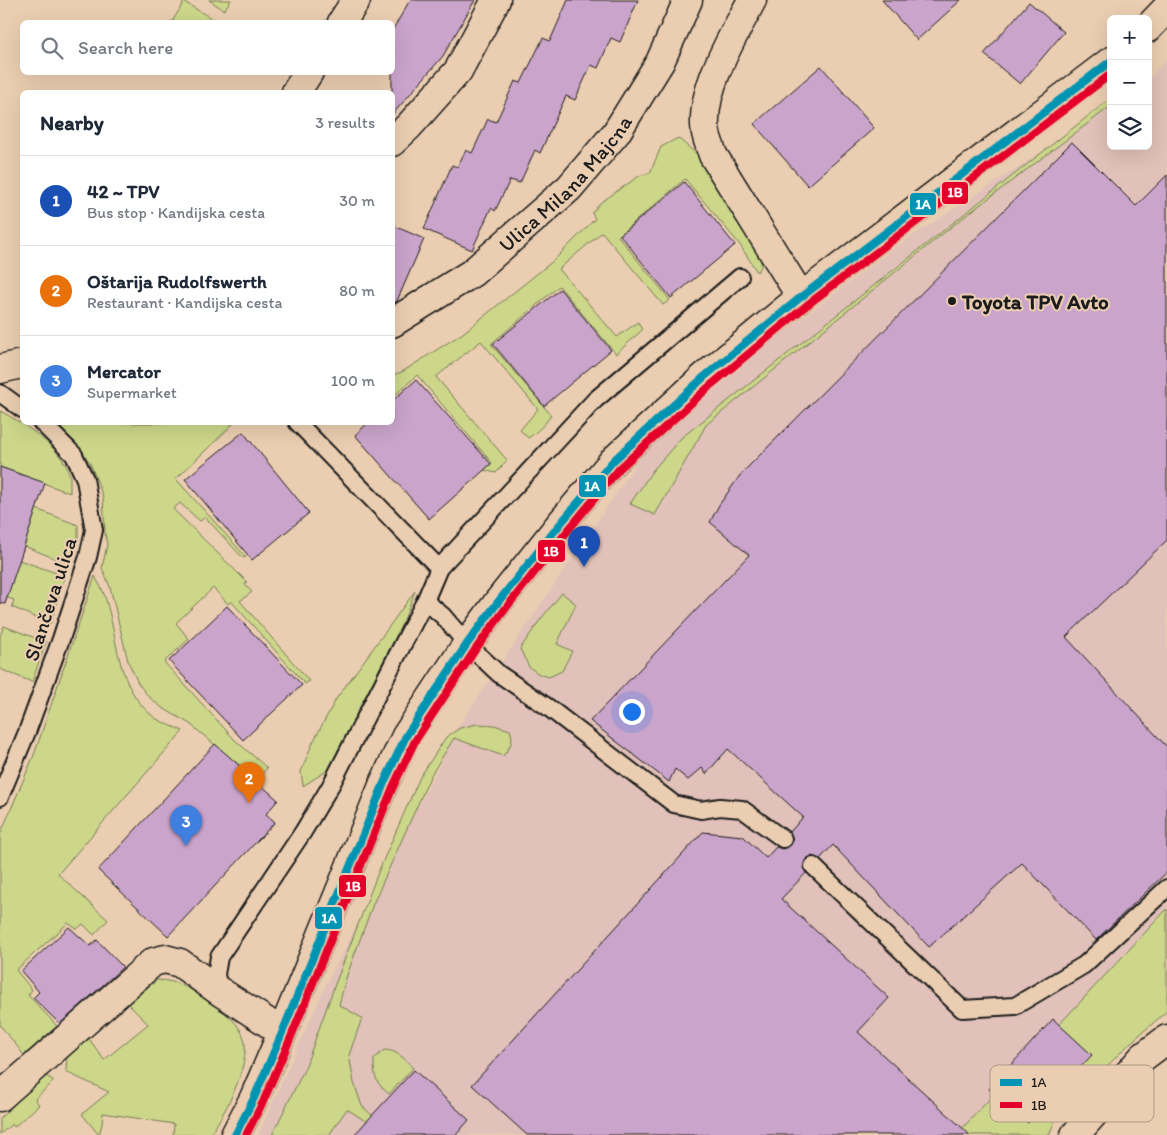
<!DOCTYPE html>
<meta charset="utf-8">
<style>
body{margin:0;font-family:Itim,sans-serif;background:#f6f6f7;color:#1f2937}
.controls{position:absolute;right:15px;top:15px;display:grid;overflow:hidden;border-radius:8px;box-shadow:0 5px 20px #0002}
.controls button{width:45px;height:45px;display:grid;place-items:center;padding:0;border:0;border-bottom:1px solid #e0e1e3;background:#fff;color:#1f2937;font:25px sans-serif}
.you{position:absolute;left:631px;top:711px;width:18px;height:18px;margin:-12px;border:4px solid #fff;border-radius:50%;background:#1a73e8;box-shadow:0 0 0 8px #1a73e833}
.badge{display:grid;place-items:center;width:32px;height:32px;border-radius:50%;background:#2563eb;color:#fff;font-size:16px;font-weight:700}
.pin{position:absolute;translate:-50% -41px;filter:drop-shadow(0 1px 2px #0008)}
.pin::after{content:'';position:absolute;top:26px;width:18px;height:15px;background:inherit;clip-path:polygon(0 0,100% 0,50% 100%)}
.list{margin:0;padding:0;list-style:none}
h2{display:flex;justify-content:space-between;align-items:center;height:65px;margin:0;padding:0 20px;font-size:21px}
h2 small{font-size:16px;font-weight:400;color:#747a83}
.list li{display:grid;grid-template-columns:32px 1fr auto;gap:15px;align-items:center;box-sizing:border-box;height:90px;padding:0 20px;border-top:1px solid #e0e1e3}
.list b{display:block;font-size:19px;white-space:nowrap}
.list p{margin:0;font-size:16px;white-space:nowrap;color:#747a83}
.list em{font-size:16px;font-style:normal;color:#747a83}
.icon{flex:none;width:28px;height:28px;fill:none;stroke:currentColor;stroke-width:2;stroke-linecap:round;stroke-linejoin:round}
.map{position:relative;flex:none;width:1167px;height:1135px;overflow:hidden}
.search{position:absolute;background:#fff;box-shadow:0 5px 20px #0002;left:20px;top:20px;width:375px;height:55px;display:flex;align-items:center;gap:12px;box-sizing:border-box;padding:0 18px;border-radius:8px;color:#747a83;font-size:19px}
.panel{position:absolute;background:#fff;box-shadow:0 5px 20px #0002;left:20px;top:90px;width:375px;height:335px;border-radius:8px}
.map>svg:first-child{display:block}
</style>
<div class="map">
<svg width="1167" height="1135" viewBox="0 0 1167 1135">
<rect width="100%" height="100%" fill="#ebceb1"/>
<filter id="ink" filterUnits="userSpaceOnUse"><feTurbulence type="fractalNoise" baseFrequency=".02" numOctaves="2"/><feDisplacementMap in="SourceGraphic" scale="10" xChannelSelector="R" yChannelSelector="G"/><feConvolveMatrix kernelMatrix="1 2 1 2 8 2 1 2 1" color-interpolation-filters="sRGB"/></filter>
<g filter="url(#ink)">
<path fill="#e1c1b9" d="M1167,59v854l-184,222h-725l69,-152 112,-217 12,-29 213,-314 233,-177 214,-139v39h37v-66z"/>
<g fill="#ccd78a" stroke="#747a53">
<path d="M209,0h22l-7,10z"/>
<path d="M184,2l34,20h-46z"/>
<path d="M1111,98v8l-155,117 -250,202 -51,90 -25,-11 23,-34 28,-32z"/>
<path d="M678,138l16,14 14,6 53,101v8l-4,5 -17,-27 -55,-66 -67,57 52,64 -7,5 -61,-73 -43,37 58,68 21,-15 4,8 -26,24 -57,-68 -68,58 60,71c-6,10 -14,17 -23,23l-8,-8 18,-21 -57,-68 -45,36 71,83 -11,13 -12,-3 8,-7 -75,-88 -24,22v-22l9,-3 61,-39 90,-72 42,-42 -3,-6 8,-10 39,-27 11,-3 11,-26z"/>
<path d="M0,411c23,12 65,38 70,66 0,5 0,11 0,16l-70,-26z"/>
<path d="M56,423h178l-58,56 70,78 -3,1 -38,-41 -5,4 -20,-18 -7,6 74,73 -2,3 7,7 -12,9 69,80 -4,3 -74,-83 -3,3 -15,-16 -37,35 13,16 -25,23 71,78 32,28 -10,12 -67,-56 -29,-17 -13,-11 -10,-13 -10,-22 -18,-74 -8,-19 5,-23 -2,-12 -2,-36 -13,-34 -16,-22z"/>
<path d="M36,509l42,16v12l-9,27 -45,-18z"/>
<path d="M19,560l46,16 -15,48 -38,-17 2,-7 -14,-5v-30z"/>
<path d="M95,576c3,7 8,13 10,21 14,43 10,90 50,121 8,5 20,9 28,13l-125,143 50,46 -14,15 -11,-11 -6,5 -9,-6 -52,47 16,20 -4,5 29,31 -33,29 -24,-30v-190l34,-80z"/>
<path d="M415,591l-11,29 -76,150 -25,16 -2,-14 11,-28 24,-45z"/>
<path d="M562,593l14,11 -19,40 15,7 -10,20 -13,6 -10,-3 -10,-7 -9,-18 20,-29z"/>
<path d="M4,626l42,16 -14,40 -32,-13v-33z"/>
<path d="M477,724l17,1 16,5c5,11 -1,18 -7,26l-49,-18 -23,37 -58,129 -27,74 -7,27 23,13 -13,37 5,28 8,23 27,25 -2,4 -40,-26 -18,26h-57l33,-67 29,-81 45,-117 41,-93 26,-40 14,-9z"/>
<path d="M1167,909v102l-38,33 -73,74 -7,17h-93z"/>
<path d="M157,980c20,0 36,10 52,21 12,9 26,18 33,32 13,25 -17,80 -32,102h-37l1,-11 -71,-11 -1,11 -3,11 -17,-21 27,-22 -43,-20 1,-18 21,-17 16,23 44,-36 -20,-20z"/>
<path d="M384,1050c13,0 21,9 29,18l-24,26c-14,-12 -15,-17 -15,-35z"/>
<path d="M45,1075l9,6 -19,18 4,6 -25,22 -2,-3 -12,10v-16z"/>
</g>
<g fill="#caa4cb" stroke="#1c1c1c">
<path d="M410,0h65l-32,56 -51,59v-84z"/>
<path d="M568,0h70l-18,42 -9,-4 -13,30 -7,-3 -16,35 -9,-4 -26,57 -5,-3 -15,33 -10,-3 -15,31 -4,-3 -19,42 -48,-21 28,-64 5,2 9,-17 6,3 16,-34 8,3 19,-41 6,2 22,-45 7,3z"/>
<path d="M882,0h79l-44,40z"/>
<path d="M1029,2l35,30 -44,52 -36,-30z"/>
<path d="M821,66l53,62 -66,58 -54,-62z"/>
<path d="M1072,142l64,64 31,-31v365l-101,97 101,110v125l-71,68 -74,-77 -93,84 -96,-102 -13,14 -9,-3 -5,3 -3,9 3,5 -25,26 108,99 -31,34 112,103h-443l-55,-50 231,-253 40,4 23,22 10,-11 6,2 9,-4 2,-5 -3,-8 13,-15 -75,-68 -22,25 -4,-6 -14,12 -13,-11 -6,13 -79,-61 159,-166 -39,-33 9,-17 22,-31z"/>
<path d="M684,182l51,63 -64,53 -51,-63z"/>
<path d="M392,225l32,14 -27,62 -5,3z"/>
<path d="M560,289l51,61 -67,56 -51,-62z"/>
<path d="M416,380l75,84 -62,55 -74,-84 14,-13h23v-21z"/>
<path d="M243,432l66,81 -57,47 -67,-81z"/>
<path d="M0,467l45,16 -40,121 -5,-1z"/>
<path d="M227,606l75,79 -59,55 -74,-79z"/>
<path d="M215,744l63,56 -12,14 9,8 -107,114 -70,-66z"/>
<path d="M69,927l21,19 7,-6 26,27 -63,57 -27,-26 6,-6 -18,-21z"/>
<path d="M1053,1019l39,36 -64,68 -39,-34z"/>
<path d="M414,1070l55,50 -13,15h-102z"/>
</g>
<g fill="none" stroke-linecap="round" stroke-linejoin="round">
<defs>
<g id="lane">
<path d="M0,393l22,16"/>
<path d="M297,422l142,146"/>
<path d="M425,601l18,15 24,28 32,30 50,34 125,96 27,6 19,-3 22,2 41,30"/>
<path d="M0,797l27,-65 34,-93 27,-82 6,-27 -9,-51 -11,-24 -33,-33"/>
<path d="M813,866l149,143 53,-3 69,-41 83,-77"/>
<path d="M219,991l-3,-17 3,-17 84,-125 28,-47 94,-184 14,-33 156,-168 145,-123"/>
</g>
<g id="street">
<path d="M752,0c-18,35 -49,84 -47,125 0,11 5,20 8,30l88,142"/>
<path d="M342,22l14,-22"/>
<path d="M296,92l13,-20"/>
<path d="M392,142l17,-16 49,-55 38,-71"/>
<path id="s1" d="M392,323l80,-50 97,-85 47,-55 44,-71 28,-62"/>
<path d="M0,369l22,-5"/>
<path d="M0,1097l153,-135 12,-3 15,4 39,28 48,31 15,11"/>
<path d="M1075,1135l68,-78 24,-18"/>
</g>
<g id="secondary">
<path d="M1148,28l19,-20"/>
<path d="M235,1135l19,-37 28,-65 102,-250 22,-47 61,-92 31,-42 63,-79 52,-62 91,-84 97,-80 310,-236"/>
</g>
</defs>
<use href="#lane" stroke="#1c1c1c" stroke-width="20"/>
<use href="#street" stroke="#1c1c1c" stroke-width="31"/>
<use href="#secondary" stroke="#1c1c1c" stroke-width="31"/>
<use href="#lane" stroke="#ebceb1" stroke-width="16"/>
<use href="#street" stroke="#ebceb1" stroke-width="28"/>
<use href="#secondary" stroke="#ebceb1" stroke-width="28"/>
<defs>
<path id="bus-1" d="M235,1135l19,-37 28,-65 102,-250 22,-47 61,-92 31,-42 63,-79 52,-62 91,-84 97,-80 310,-236"/>
<path id="bus-2" d="M246,1135l17,-33 28,-65 102,-250 22,-46 60,-91 31,-42 63,-79 51,-61 91,-83 96,-80 304,-231"/>
</defs>
<use href="#bus-1" stroke="#ebceb1" stroke-width="11"/>
<use href="#bus-2" stroke="#ebceb1" stroke-width="11"/>
<use href="#bus-1" stroke="#0494b3" stroke-width="8"/>
<use href="#bus-2" stroke="#e4002b" stroke-width="8"/>
</g>
</g>
<circle fill="#1c1c1c" stroke="#ebceb1" stroke-width="2" cx="952" cy="301" r="5"/>
<g text-anchor="middle" dominant-baseline="central" stroke-width="4" stroke-linejoin="round" paint-order="stroke">
<g font-size="21" fill="#1c1c1c" stroke="#ebceb1">
<text stroke="none"><textPath href="#s1" startOffset="224">Ulica Milana Majcna</textPath></text>
<text transform="translate(50 599) rotate(-72)">Slančeva ulica</text>
</g>
<g font-size="21" font-weight="bold" fill="#1c1c1c" stroke="#ebceb1" text-anchor="start">
<text x="962" y="301">Toyota TPV Avto</text>
</g>
</g>
<rect x="990" y="1065" width="164" height="57" rx="8" fill="#ebceb1" stroke="#ad9984" stroke-width="1"/>
<rect x="1000" y="1079" width="22" height="7" fill="#0494b3"/>
<rect x="1000" y="1102" width="22" height="6" fill="#e4002b"/>
<g font-size="14" fill="#1c1c1c">
<text x="1031" y="1087">1A</text>
<text x="1031" y="1110">1B</text>
</g>
<g stroke="#ebceb1" stroke-width="2">
<rect x="941" y="181" width="28" height="24" rx="5" fill="#e4002b"/>
<rect x="909" y="192" width="28" height="24" rx="5" fill="#0494b3"/>
<rect x="578" y="474" width="29" height="24" rx="5" fill="#0494b3"/>
<rect x="537" y="539" width="29" height="24" rx="5" fill="#e4002b"/>
<rect x="338" y="874" width="29" height="24" rx="5" fill="#e4002b"/>
<rect x="314" y="906" width="29" height="24" rx="5" fill="#0494b3"/>
</g>
<g font-size="14" text-anchor="middle" font-weight="bold" fill="#fff">
<text x="955" y="197">1B</text>
<text x="923" y="209">1A</text>
<text x="592" y="491">1A</text>
<text x="551" y="556">1B</text>
<text x="353" y="891">1B</text>
<text x="329" y="923">1A</text>
</g>
</svg>
<div class="controls">
<button>+</button>
<button>−</button>
<button><svg class="icon" aria-label="layers" viewBox="0 0 24 24"><path d="M12 4l9 5-9 5-9-5zM3 14l9 5 9-5"/></svg></button>
</div>
<div class="you"></div>
<div class="pin badge" style="left:584px;top:567px;background:#1a4fb4">1</div>
<div class="pin badge" style="left:249px;top:803px;background:#e8710a">2</div>
<div class="pin badge" style="left:186px;top:846px;background:#3f7fe0">3</div>
<div class="search"><svg class="icon" aria-label="search" viewBox="0 0 24 24"><circle cx="10" cy="10" r="6"/><path d="M15 15l6 6"/></svg>Search here</div>
<section class="panel">
<h2>Nearby<small>3 results</small></h2>
<ul class="list">
<li><span class="badge" style="background:#1a4fb4">1</span><div><b>42 ~ TPV</b><p>Bus stop · Kandijska cesta</p></div><em>30 m</em></li>
<li><span class="badge" style="background:#e8710a">2</span><div><b>Oštarija Rudolfswerth</b><p>Restaurant · Kandijska cesta</p></div><em>80 m</em></li>
<li><span class="badge" style="background:#3f7fe0">3</span><div><b>Mercator</b><p>Supermarket</p></div><em>100 m</em></li>
</ul>
</section>
</div>
